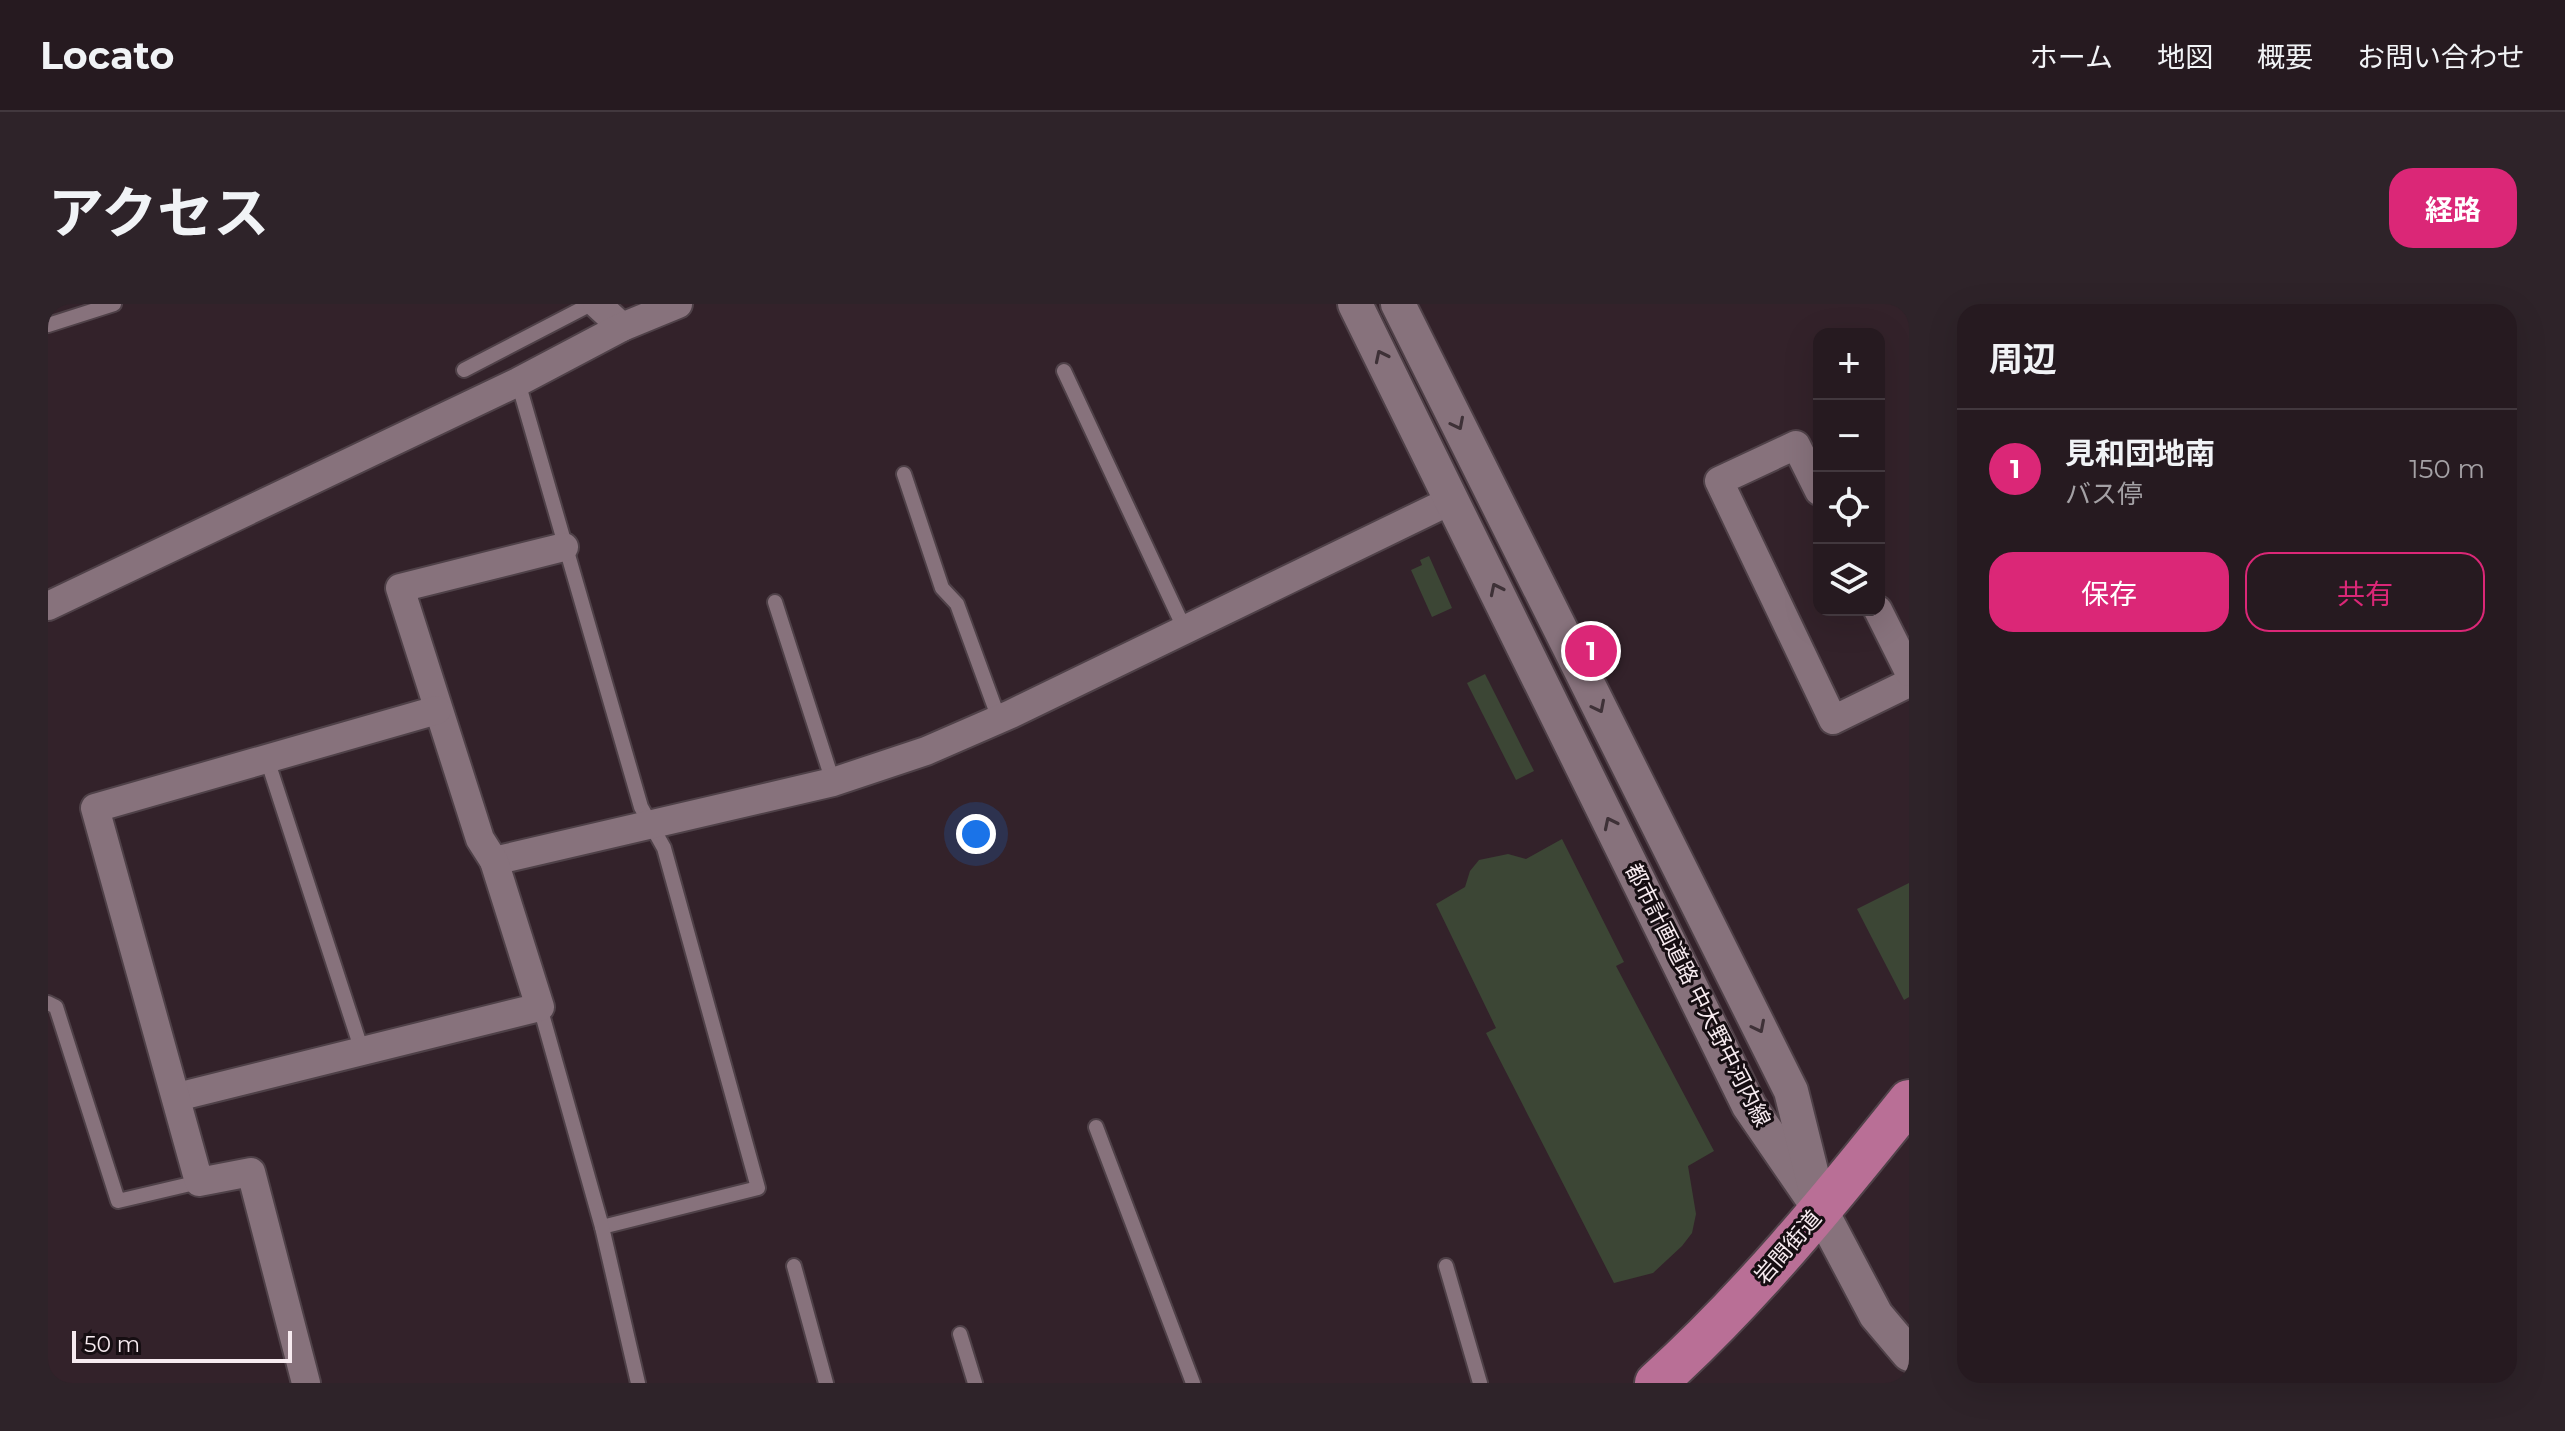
<!DOCTYPE html>
<html lang="ja">
<meta charset="utf-8">
<style>
body{margin:0;font-family:Montserrat,"Noto Sans JP",sans-serif;background:#2e2329;color:#f1f3f6}
.controls{position:absolute;right:24px;top:24px;display:grid;overflow:hidden;border-radius:16px;box-shadow:0 8px 32px #0002}
.controls button{width:72px;height:72px;display:grid;place-items:center;padding:0;border:0;border-bottom:2px solid #42383e;background:#261a20;color:#f1f3f6;font:40px sans-serif}
.scale{position:absolute;left:24px;bottom:20px;width:220px;box-sizing:border-box;padding-left:8px;border:4px solid #f7ebf0;border-top:0;font-size:22px;line-height:28px;white-space:nowrap;color:#f7ebf0;-webkit-text-stroke:6px #160e12;paint-order:stroke}
.you{position:absolute;left:928px;top:530px;width:28px;height:28px;margin:-20px;border:6px solid #fff;border-radius:50%;background:#1a73e8;box-shadow:0 0 0 12px #1a73e833}
.badge{display:grid;place-items:center;width:52px;height:52px;border-radius:50%;background:#db2777;color:#fff;font-size:26px;font-weight:700}
.pin{position:absolute;translate:-50% -50%;border:4px solid #fff;box-shadow:0 2px 8px #0006}
.list{margin:0;padding:0;list-style:none}
h2{display:flex;justify-content:space-between;align-items:center;height:104px;margin:0;padding:0 32px;font-size:34px}
h2 small{font-size:26px;font-weight:400;color:#a4a1a5}
.list li{display:grid;grid-template-columns:52px 1fr auto;gap:24px;align-items:center;box-sizing:border-box;height:120px;padding:0 32px;border-top:2px solid #42383e}
.list b{display:block;font-size:30px;white-space:nowrap}
.list p{margin:0;font-size:26px;white-space:nowrap;color:#a4a1a5}
.list em{font-size:26px;font-style:normal;color:#a4a1a5}
.actions{display:flex;gap:16px;padding:24px 32px}
.actions a{flex:1;padding:18px 0;border:2px solid #db2777;border-radius:24px;text-align:center;font-size:28px;color:#db2777}
.actions .main{background:#db2777;color:#fff}
.icon{flex:none;width:44px;height:44px;fill:none;stroke:currentColor;stroke-width:2;stroke-linecap:round;stroke-linejoin:round}
.map{position:relative;flex:none;width:1861px;height:1079px;overflow:hidden;border-radius:24px}
header{display:flex;align-items:center;gap:48px;box-sizing:border-box;height:112px;padding:0 40px;background:#261a20;border-bottom:2px solid #42383e}
header strong{font-size:38px}
nav{display:flex;gap:44px;margin-inline-start:auto;font-size:28px}
.intro{display:flex;align-items:center;justify-content:space-between;box-sizing:border-box;height:192px;padding:0 48px}
h1{margin:0;font-size:56px}
.button{padding:20px 36px;border-radius:24px;background:#db2777;color:#fff;font-size:28px;font-weight:700}
main{display:flex;gap:48px;padding:0 48px}
aside{flex:1;background:#261a20;border-radius:24px;box-shadow:0 8px 32px #0002}
.map>svg:first-child{display:block}
</style>
<header>
<strong>Locato</strong>
<nav><a>ホーム</a><a>地図</a><a>概要</a><a>お問い合わせ</a></nav>
</header>
<div class="intro"><h1>アクセス</h1><a class="button">経路</a></div>
<main>
<div class="map">
<svg width="1861" height="1079" viewBox="0 0 1861 1079">
<rect width="100%" height="100%" fill="#33222a"/>
<g fill="#3c4635">
<path d="M1381,252l23,52 -20,9 -21,-47 11,-5 -2,-5z"/>
<path d="M1437,370l49,97 -18,9 -49,-97z"/>
<path d="M1514,535l62,123 -8,4 98,185 -26,15 8,48 -4,19 -10,13 -29,27 -39,10 -128,-250 10,-5 -60,-124 29,-17 5,-16 9,-11 29,-6 18,5z"/>
<path d="M1861,579v114l-5,3 -47,-91z"/>
</g>
<g fill="none" stroke-linecap="round" stroke-linejoin="round">
<defs>
<g id="service">
<path d="M0,21l66,-21"/>
<path d="M416,66l127,-66"/>
<path d="M1016,67l121,259"/>
<path d="M470,78l123,425 23,41 94,340 -156,39"/>
<path d="M856,170l38,114 15,16 42,115"/>
<path d="M727,298l58,180"/>
<path d="M219,455l95,292"/>
<path d="M0,699l8,4 62,194 81,-19"/>
<path d="M492,703l62,220 36,156"/>
<path d="M1048,823l97,256"/>
<path d="M746,962l32,117"/>
<path d="M1398,962l34,117"/>
<path d="M912,1030l15,49"/>
</g>
<g id="minor">
<path d="M549,0l25,23"/>
<path d="M1771,187l-23,-46 -77,36 114,239 76,-37"/>
<path d="M0,302l470,-224 104,-55 56,-23"/>
<path d="M1830,306l31,62"/>
<path d="M446,557l339,-79 93,-31 85,-37 441,-214"/>
<path d="M129,793l363,-90 -46,-146 -14,-22 -80,-251 164,-41"/>
<path d="M258,1079l-55,-211 -52,10 -104,-374 342,-98"/>
</g>
<g id="tertiary">
<path d="M1307,0l394,802 72,105 55,104 33,39"/>
<path d="M1350,0l393,787 25,100"/>
</g>
<path id="primary" d="M1608,1079c94,-85 174,-183 253,-282"/>
</defs>
<use href="#service" stroke="#4f4148" stroke-width="18"/>
<use href="#minor" stroke="#4f4148" stroke-width="32"/>
<use href="#tertiary" stroke="#4f4148" stroke-width="38"/>
<use href="#primary" stroke="#4f4148" stroke-width="46"/>
<use href="#service" stroke="#87727c" stroke-width="14"/>
<use href="#minor" stroke="#87727c" stroke-width="28"/>
<use href="#tertiary" stroke="#87727c" stroke-width="34"/>
<use href="#primary" stroke="#b96f96" stroke-width="42"/>
</g>
<defs><path id="oneway-chevron" d="M-2-3.5L2.5 0L-2 3.5" fill="none" stroke-width="1.6" stroke-linecap="round" stroke-linejoin="round" transform="scale(2)"/></defs>
<g stroke="#3e3137">
<use href="#oneway-chevron" transform="translate(1333 52) rotate(-116)"/>
<use href="#oneway-chevron" transform="translate(1410 120) rotate(63)"/>
<use href="#oneway-chevron" transform="translate(1448 285) rotate(-116)"/>
<use href="#oneway-chevron" transform="translate(1551 403) rotate(63)"/>
<use href="#oneway-chevron" transform="translate(1562 519) rotate(-116)"/>
<use href="#oneway-chevron" transform="translate(1711 723) rotate(63)"/>
</g>
<g text-anchor="middle" dominant-baseline="central" stroke-width="6" stroke-linejoin="round" paint-order="stroke">
<g font-size="22" fill="#f7ebf0" stroke="#160e12">
<text transform="translate(1650 691) rotate(63)">都市計画道路 中大野中河内線</text>
<text transform="translate(1740 943) rotate(-49)">岩間街道</text>
</g>
</g>
</svg>
<div class="controls">
<button>+</button>
<button>−</button>
<button><svg class="icon" aria-label="locate" viewBox="0 0 24 24"><circle cx="12" cy="12" r="6"/><path d="M12 2v4M12 18v4M2 12h4M18 12h4"/></svg></button>
<button><svg class="icon" aria-label="layers" viewBox="0 0 24 24"><path d="M12 4l9 5-9 5-9-5zM3 14l9 5 9-5"/></svg></button>
</div>
<div class="scale">50 m</div>
<div class="you"></div>
<div class="pin badge" style="left:1543px;top:347px">1</div>
</div>
<aside>
<h2>周辺<small></small></h2>
<ul class="list">
<li><span class="badge">1</span><div><b>見和団地南</b><p>バス停</p></div><em>150 m</em></li>
</ul>
<div class="actions"><a class="main">保存</a><a>共有</a></div>
</aside>
</main>
